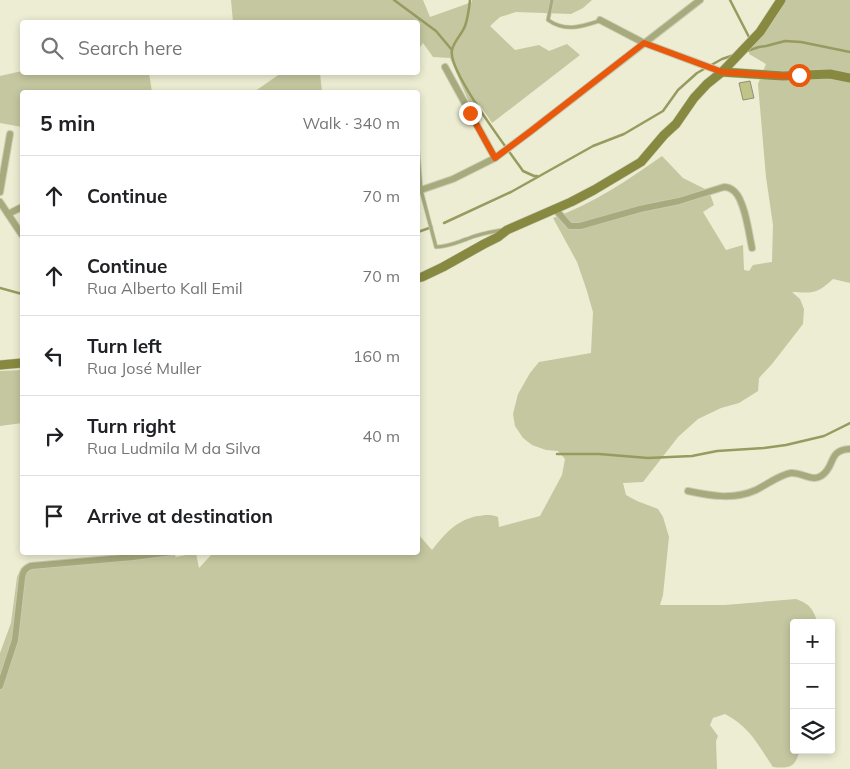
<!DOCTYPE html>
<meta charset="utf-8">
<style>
body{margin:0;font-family:Mulish,sans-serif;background:#f6f6f6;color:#202124}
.controls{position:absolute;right:15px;bottom:15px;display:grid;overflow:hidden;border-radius:5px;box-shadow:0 2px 8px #0003}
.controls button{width:45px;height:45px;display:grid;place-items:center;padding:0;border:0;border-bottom:1px solid #e0e0e0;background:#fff;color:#202124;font:25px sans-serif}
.stop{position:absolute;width:15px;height:15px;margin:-11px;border:4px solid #ea580c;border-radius:50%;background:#fff}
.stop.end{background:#ea580c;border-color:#fff;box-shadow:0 1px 5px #0008}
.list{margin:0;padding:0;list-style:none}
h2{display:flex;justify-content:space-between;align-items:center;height:65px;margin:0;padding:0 20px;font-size:21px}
h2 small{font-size:16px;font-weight:400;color:#757577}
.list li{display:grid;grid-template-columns:32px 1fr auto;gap:15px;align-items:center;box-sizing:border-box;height:80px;padding:0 20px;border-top:1px solid #e0e0e0}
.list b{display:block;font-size:19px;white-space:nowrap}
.list p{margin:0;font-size:16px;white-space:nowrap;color:#757577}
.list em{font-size:16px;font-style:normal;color:#757577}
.icon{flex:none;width:28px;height:28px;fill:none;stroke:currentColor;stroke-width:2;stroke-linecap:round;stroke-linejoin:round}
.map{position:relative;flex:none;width:850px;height:769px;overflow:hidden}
.search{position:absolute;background:#fff;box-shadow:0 2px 8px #0003;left:20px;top:20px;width:400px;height:55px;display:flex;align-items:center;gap:12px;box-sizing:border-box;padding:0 18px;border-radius:5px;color:#757577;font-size:19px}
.panel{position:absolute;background:#fff;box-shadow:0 2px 8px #0003;left:20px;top:90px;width:400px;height:465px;border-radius:5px}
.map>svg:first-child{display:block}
</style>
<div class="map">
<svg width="850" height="769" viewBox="0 0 850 769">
<rect width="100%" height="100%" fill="#ecedd2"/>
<g fill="#c4c79f">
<path d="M231,0h192l7,17 42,-15v-2h120l-9,8 -12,6 -55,-2 -16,5 -10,9 25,24 24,-5 10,6 18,-7 13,11 -88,68 -12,-18 -9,2 -21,-49 -17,-1 -10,-14 -4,6h-1v-27h-185z"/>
<path d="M782,0h68v283l-17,-4c-16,15 -20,14 -41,13l8,7 4,10 -1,15 -31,40 -13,14 -1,13 -19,12 -18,5 -23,11 -20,18 -35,45 -20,1 3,12 11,6 21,8 5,8 6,20 -6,58 -3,10h65l71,-6c14,5 17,10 22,24h-24v127h6c-5,16 -8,19 -27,17 -15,-22 -23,-40 -48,-53l-12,4 -3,7 8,11 -2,5 1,28h-717v-116l11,-30 6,-46 4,-9 5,-2 147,-13 3,4 20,-4 3,15 14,-15 205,-1v-18l14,16c13,-16 24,-30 46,-34 8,-1 12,-2 20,1l1,10 41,-11 22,-41 3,-16 -7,-8 -12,-1 -14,-5 -9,-7 -8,-12 -2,-12 5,-20 12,-21 9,-11 52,-9 2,-41 -7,-24 -9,-26 -24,-44c40,-14 75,-38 109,-62l21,22 26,13 5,14 -11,7 23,38 17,-5 1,25 5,1 4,-6 19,-3 1,-37 -7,-48 -8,-93 8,-20 -17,-10 1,-11z"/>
<path d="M22,71v1l127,1 3,19h-130v35l-22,-4v-47z"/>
<path d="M281,73h39l2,19h-68z"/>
<path d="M22,370v53l-22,3v-55z"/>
</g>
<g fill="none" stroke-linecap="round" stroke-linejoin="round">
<g stroke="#989b5f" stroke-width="2.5">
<path d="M394,0l42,31 16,19"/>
<path d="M470,0c-1,9 -2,18 -5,26 -3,8 -11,15 -13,24 -5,20 57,101 71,121l11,5h3"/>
<path d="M730,0l20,39"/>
<path d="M747,51l12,-4 7,-1 19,-5 16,1 49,10"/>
<path d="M444,223l67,-31 82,-46 31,-12 39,-23 15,-21 19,-17 25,-14 12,-4"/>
<path d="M418,232l14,-5"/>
<path d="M0,288l22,6"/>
<path d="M557,454h42l49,4 44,-2 25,-5 47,-3 22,-3 38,-9 26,-13"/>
</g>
</g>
<path fill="#c1c487" stroke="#8e9077" d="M750,81l4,17 -11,2 -4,-17z"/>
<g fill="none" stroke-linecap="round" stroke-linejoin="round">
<defs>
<g id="lane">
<path d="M552,0l-4,20c17,12 33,7 51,1"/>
<path d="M418,151l3,39 15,57c14,-1 19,-4 31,-8 11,-5 23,-7 35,-9"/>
</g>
<g id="street">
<path d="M600,20l44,23 78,29"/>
<path d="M445,67l50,91"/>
<path d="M418,191l35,-12 42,-21 36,-27 169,-131"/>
<path d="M0,192l10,-58"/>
<path d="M0,202l22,33"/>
<path d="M555,209l15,17h10l60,-17 39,-8 45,-14c4,0 8,2 11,5 10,10 14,42 17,56"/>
<path d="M8,214l14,-7"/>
<path d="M688,491c23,5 46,9 68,-1 12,-6 23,-15 35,-17 10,-1 21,9 30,3 15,-9 6,-26 29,-27"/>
<path d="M0,686l15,-46 7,-62c1,-6 2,-9 9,-12l102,-9 38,-5"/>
</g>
<g id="secondary">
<path d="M722,72l61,4 47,-2 20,4"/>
<path d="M418,278l4,-1 21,-10 41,-23 14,-7 9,-7 64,-28 23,-12 47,-28 23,-27 12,-11 18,-26 13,-14 15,-12 38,-40 21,-32"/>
<path d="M0,365l22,-2"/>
</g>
</defs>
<use href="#lane" stroke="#c9cab2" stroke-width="4.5"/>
<use href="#street" stroke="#c9cab2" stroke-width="8"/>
<use href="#secondary" stroke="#c9cab2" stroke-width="10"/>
<use href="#lane" stroke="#a7aa7c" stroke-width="3"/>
<use href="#street" stroke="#a7aa7c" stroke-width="6"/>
<use href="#secondary" stroke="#878941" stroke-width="9"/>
</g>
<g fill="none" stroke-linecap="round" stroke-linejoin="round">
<path stroke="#ea580c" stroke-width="6" d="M470,113l25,45 36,-27 113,-88 78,29 62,4 15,-1"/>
</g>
</svg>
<div class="controls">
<button>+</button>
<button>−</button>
<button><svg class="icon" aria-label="layers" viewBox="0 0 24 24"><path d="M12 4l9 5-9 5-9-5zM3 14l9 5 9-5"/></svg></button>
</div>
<div class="stop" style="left:799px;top:75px"></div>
<div class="stop end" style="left:470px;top:113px"></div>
<div class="search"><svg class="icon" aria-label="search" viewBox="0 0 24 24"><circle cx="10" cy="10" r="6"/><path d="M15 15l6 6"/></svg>Search here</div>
<section class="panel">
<h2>5 min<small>Walk · 340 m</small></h2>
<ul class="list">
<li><svg class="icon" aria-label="ahead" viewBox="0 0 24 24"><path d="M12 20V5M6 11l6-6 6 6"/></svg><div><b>Continue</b></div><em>70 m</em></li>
<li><svg class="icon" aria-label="ahead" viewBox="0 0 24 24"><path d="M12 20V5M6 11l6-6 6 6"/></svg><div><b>Continue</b><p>Rua Alberto Kall Emil</p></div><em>70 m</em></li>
<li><svg class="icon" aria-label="left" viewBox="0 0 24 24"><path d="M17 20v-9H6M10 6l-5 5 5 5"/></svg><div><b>Turn left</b><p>Rua José Muller</p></div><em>160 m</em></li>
<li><svg class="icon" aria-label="right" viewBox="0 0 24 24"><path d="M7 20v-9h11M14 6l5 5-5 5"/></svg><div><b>Turn right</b><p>Rua Ludmila M da Silva</p></div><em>40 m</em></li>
<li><svg class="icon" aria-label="arrive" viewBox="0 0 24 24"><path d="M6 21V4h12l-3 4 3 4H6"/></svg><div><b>Arrive at destination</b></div></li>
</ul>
</section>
</div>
